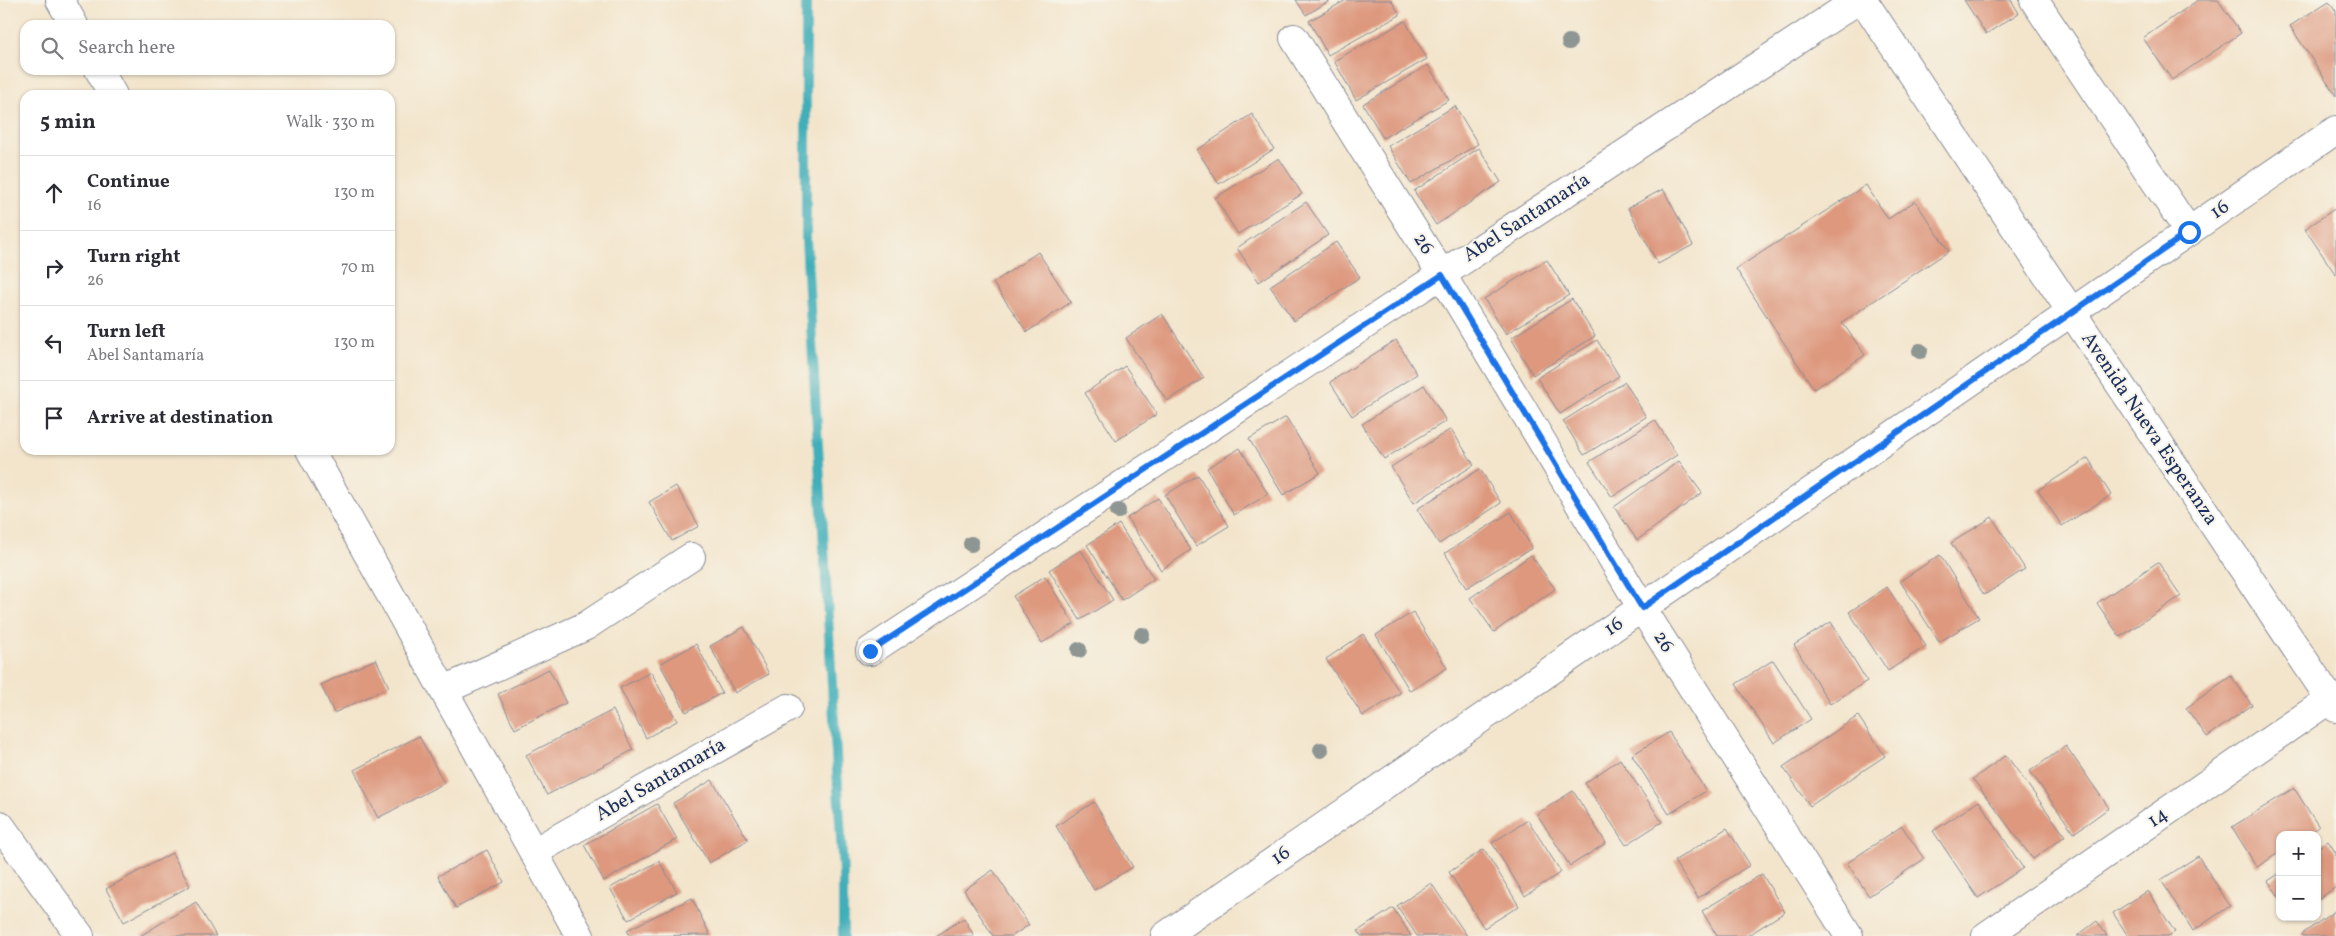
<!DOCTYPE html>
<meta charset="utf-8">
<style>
body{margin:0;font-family:Vollkorn,serif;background:#f7f7f7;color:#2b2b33}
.controls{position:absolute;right:15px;bottom:15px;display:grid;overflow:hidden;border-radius:10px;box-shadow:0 1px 4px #0004}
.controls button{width:45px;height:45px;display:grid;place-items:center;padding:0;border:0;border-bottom:1px solid #e1e1e2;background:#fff;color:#2b2b33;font:25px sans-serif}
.stop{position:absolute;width:15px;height:15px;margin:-11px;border:4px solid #1a73e8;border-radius:50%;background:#fff}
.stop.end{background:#1a73e8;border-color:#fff;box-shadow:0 1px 5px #0008}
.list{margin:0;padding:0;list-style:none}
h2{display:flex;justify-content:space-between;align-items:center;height:65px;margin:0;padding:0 20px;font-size:21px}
h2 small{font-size:16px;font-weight:400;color:#7c7c81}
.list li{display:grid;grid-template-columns:32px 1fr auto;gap:15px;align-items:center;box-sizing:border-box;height:75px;padding:0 20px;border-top:1px solid #e1e1e2}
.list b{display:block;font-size:19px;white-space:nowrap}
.list p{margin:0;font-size:16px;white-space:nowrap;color:#7c7c81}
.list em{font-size:16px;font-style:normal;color:#7c7c81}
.icon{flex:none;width:28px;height:28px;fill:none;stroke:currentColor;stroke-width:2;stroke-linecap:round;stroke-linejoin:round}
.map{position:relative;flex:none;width:2336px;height:936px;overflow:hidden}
.search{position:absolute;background:#fff;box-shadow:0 1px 4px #0004;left:20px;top:20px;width:375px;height:55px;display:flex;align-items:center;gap:12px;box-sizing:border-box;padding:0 18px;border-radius:15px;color:#7c7c81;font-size:19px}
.panel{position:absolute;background:#fff;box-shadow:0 1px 4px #0004;left:20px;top:90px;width:375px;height:365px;border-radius:15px}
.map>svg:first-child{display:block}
</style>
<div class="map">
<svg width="2336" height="936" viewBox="0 0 2336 936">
<rect width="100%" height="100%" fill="#f7f3e8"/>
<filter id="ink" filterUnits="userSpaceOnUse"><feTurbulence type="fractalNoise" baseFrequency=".02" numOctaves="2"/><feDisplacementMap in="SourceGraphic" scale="10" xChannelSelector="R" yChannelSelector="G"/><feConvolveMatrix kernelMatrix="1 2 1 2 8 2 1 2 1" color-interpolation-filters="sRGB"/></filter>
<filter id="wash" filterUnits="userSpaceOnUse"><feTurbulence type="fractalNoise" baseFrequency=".0096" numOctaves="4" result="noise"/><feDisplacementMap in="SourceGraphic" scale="20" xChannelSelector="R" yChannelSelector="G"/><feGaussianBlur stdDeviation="1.12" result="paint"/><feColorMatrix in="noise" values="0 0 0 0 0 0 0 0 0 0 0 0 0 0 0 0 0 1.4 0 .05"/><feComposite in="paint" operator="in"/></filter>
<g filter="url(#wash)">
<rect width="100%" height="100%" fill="#f3e5cc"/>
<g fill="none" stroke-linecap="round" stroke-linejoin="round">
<path stroke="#3fafb9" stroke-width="10" d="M806,0v239l37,634v63"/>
</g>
<g id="blocks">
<g fill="#dd987e">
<path d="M1296,0h35l-25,15z"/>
<path d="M1346,0h45l9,15 -72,40 -19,-34z"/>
<path d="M1964,0h47l8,13 -33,21z"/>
<path d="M2198,0h20l23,33 -69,47 -29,-42z"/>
<path d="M2329,1l7,10v85l-46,-70z"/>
<path d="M1405,21l22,38 -71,41 -22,-39z"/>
<path d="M1428,65l21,35 -66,38 -20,-34z"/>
<path d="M1455,106l23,38 -67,40 -23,-38z"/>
<path d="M1252,114l22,35 -55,35 -22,-34z"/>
<path d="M1479,148l22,34 -65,43 -22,-34z"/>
<path d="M1279,158l23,36 -64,40 -23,-36z"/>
<path d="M1866,185l22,34 27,-18 34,50 -107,71 23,33 -51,34 -78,-120z"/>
<path d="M1663,189l30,56 -35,19 -30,-56z"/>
<path d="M1306,202l22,33 -69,47 -22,-34z"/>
<path d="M2336,208v67l-31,-46z"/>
<path d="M1336,242l24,35 -66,44 -24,-35z"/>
<path d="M1038,252l33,50 -44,30 -34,-49z"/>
<path d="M1547,260l22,35 -63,39 -22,-35z"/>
<path d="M1572,299l23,37 -62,39 -22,-37z"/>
<path d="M1162,314l42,64 -37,23 -41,-63z"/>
<path d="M1396,340l21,34 -65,42 -22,-34z"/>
<path d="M1597,340l22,36 -59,38 -23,-36z"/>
<path d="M1125,366l32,48 -41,27 -31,-48z"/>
<path d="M1625,382l21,35 -62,38 -21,-34z"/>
<path d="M1424,385l22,36 -62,38 -22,-35z"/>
<path d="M1286,417l34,56 -37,22 -34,-56z"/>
<path d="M1655,420l22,35 -65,42 -23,-35z"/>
<path d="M1451,429l23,36 -60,38 -23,-36z"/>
<path d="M1240,448l28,46 -34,21 -27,-47z"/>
<path d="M2088,458l23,37 -49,31 -24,-36z"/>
<path d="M1679,461l23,32 -65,47 -23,-33z"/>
<path d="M1480,469l21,34 -62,41 -22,-35z"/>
<path d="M1198,475l31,51 -33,20 -31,-51z"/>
<path d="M676,486l23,40 -27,15 -23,-39z"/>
<path d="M1158,498l33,52 -30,20 -34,-52z"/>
<path d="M1511,512l21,36 -66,40 -21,-35z"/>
<path d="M1992,517l33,52 -41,26 -33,-52z"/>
<path d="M1119,524l35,55 -32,21 -35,-55z"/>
<path d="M1081,550l32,50 -33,20 -31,-50z"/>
<path d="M1531,555l24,34 -61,43 -24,-34z"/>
<path d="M1940,555l39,63 -40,24 -39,-61z"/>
<path d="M2158,562l23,34 -61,41 -23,-34z"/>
<path d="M1045,576l29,48 -32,19 -29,-47z"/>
<path d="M1887,587l39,59 -38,25 -39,-59z"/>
<path d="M1413,612l34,56 -37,23 -34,-56z"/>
<path d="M1831,622l36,59 -37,23 -36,-59z"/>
<path d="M744,627l25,47 -34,19 -25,-47z"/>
<path d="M1363,634l37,59 -37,23 -37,-57z"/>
<path d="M696,644l26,49 -36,19 -26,-48z"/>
<path d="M376,659l13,28 -55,26 -13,-28z"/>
<path d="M1773,660l38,59 -37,24 -38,-59z"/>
<path d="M549,669l17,34 -51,26 -17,-35z"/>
<path d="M651,672l26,49 -31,17 -26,-50z"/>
<path d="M2231,676l21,29 -45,32 -21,-29z"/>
<path d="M613,710l20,40 -86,45 -21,-40z"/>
<path d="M1858,716l27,40 -75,50 -27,-39z"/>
<path d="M1669,732l37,59 -37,23 -37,-59z"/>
<path d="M419,736l25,47 -66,35 -24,-48z"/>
<path d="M2066,746l43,62 -35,25 -44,-62z"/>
<path d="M2006,755l59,81 -32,23 -60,-80z"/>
<path d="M1620,759l42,63 -36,23 -41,-62z"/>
<path d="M712,780l36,60 -39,23 -36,-60z"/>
<path d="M2294,788l25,39 -12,8h-27v17l-23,15 -25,-40z"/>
<path d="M1573,791l33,52 -36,23 -33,-52z"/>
<path d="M1979,801l44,67 -45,30 -45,-67z"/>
<path d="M1094,802l39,65 -39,23 -38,-64z"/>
<path d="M657,804l20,35 -73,42 -20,-36z"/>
<path d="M1528,820l33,52 -36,24 -33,-53z"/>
<path d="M1902,826l22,33 -55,37 -22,-33z"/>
<path d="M1727,828l23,37 -52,33 -24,-37z"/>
<path d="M2328,841l8,12v34l-19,13v-52z"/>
<path d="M1484,849l35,57 -35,22 -35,-56z"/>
<path d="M487,850l17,32 -48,26 -18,-32z"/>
<path d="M172,853l18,33 -66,36 -18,-33z"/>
<path d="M2198,856l32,50 -37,25 -32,-51z"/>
<path d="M659,861l18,31 -49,28 -18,-32z"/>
<path d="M993,870l36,55 -17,11h-19l-29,-46z"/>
<path d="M2280,873v25l-12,-17z"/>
<path d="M1762,874l23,38 -38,24h-30l-15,-25z"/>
<path d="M1431,883l36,53h-50l-20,-30z"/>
<path d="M2148,891l27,41 -7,4h-40l-15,-23z"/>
<path d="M692,898l18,37 -80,1 -3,-6z"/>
<path d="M196,902l20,34h-76z"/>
<path d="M1393,908l18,28h-50l-3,-5z"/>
<path d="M2336,910v26h-33l-1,-2z"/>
<path d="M964,918l10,18h-38z"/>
<path d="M2097,921l10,15h-30z"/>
</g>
</g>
</g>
<g filter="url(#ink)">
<use href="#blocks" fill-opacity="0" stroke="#878a95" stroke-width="1"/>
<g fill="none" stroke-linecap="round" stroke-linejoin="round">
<defs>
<g id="minor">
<path d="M60,0l14,25"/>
<path d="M1863,0l473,708"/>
<path d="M2034,0l155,232"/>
<path d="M1294,38l148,237 200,333 207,328"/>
<path d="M99,70l14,25"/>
<path d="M310,450l270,486"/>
<path d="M870,651l988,-651"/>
<path d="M444,690l142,-64 105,-69"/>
<path d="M0,825l80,111"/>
<path d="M534,852l254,-144"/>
<path d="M1165,936l1171,-806"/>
<path d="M1986,936l344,-237"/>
</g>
</defs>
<use href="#minor" stroke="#878a95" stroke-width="30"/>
<use href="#minor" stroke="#fff" stroke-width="28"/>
</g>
<g fill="#8e9693">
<circle cx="1569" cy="42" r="8"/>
<circle cx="1920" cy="351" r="8"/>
<circle cx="1118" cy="511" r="8"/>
<circle cx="971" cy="544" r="8"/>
<circle cx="1142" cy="635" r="8"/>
<circle cx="1079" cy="650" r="8"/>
<circle cx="1321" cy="750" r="8"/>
</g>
</g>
<g fill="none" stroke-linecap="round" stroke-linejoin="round" filter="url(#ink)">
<path stroke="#1a73e8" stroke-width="6" d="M870,651l572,-376 200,333 547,-376"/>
</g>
<g text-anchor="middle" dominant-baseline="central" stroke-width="4" stroke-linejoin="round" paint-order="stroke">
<g font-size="20" fill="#1b2f5e" stroke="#f7f3e8">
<text transform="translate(2220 210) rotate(-35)">16</text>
<text transform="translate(1527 218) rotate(-33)">Abel Santamaría</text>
<text transform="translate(1423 244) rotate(58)">26</text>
<text transform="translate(2149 429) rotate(56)">Avenida Nueva Esperanza</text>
<text transform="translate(1614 627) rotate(-35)">16</text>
<text transform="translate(1663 642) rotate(58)">26</text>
<text transform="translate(661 780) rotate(-30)">Abel Santamaría</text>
<text transform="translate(2158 818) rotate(-34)">14</text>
<text transform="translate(1281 856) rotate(-35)">16</text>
</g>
</g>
</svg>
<div class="controls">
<button>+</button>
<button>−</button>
</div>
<div class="stop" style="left:2189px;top:232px"></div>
<div class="stop end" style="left:870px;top:651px"></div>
<div class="search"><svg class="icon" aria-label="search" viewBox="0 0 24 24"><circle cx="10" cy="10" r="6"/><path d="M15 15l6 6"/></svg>Search here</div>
<section class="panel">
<h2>5 min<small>Walk · 330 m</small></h2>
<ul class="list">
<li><svg class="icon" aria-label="ahead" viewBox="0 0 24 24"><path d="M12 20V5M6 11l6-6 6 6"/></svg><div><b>Continue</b><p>16</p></div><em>130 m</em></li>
<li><svg class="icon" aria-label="right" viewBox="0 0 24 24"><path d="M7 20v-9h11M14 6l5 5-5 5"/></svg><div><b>Turn right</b><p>26</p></div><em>70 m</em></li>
<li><svg class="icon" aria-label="left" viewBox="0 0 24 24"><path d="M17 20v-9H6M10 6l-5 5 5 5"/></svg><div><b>Turn left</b><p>Abel Santamaría</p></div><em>130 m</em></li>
<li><svg class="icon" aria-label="arrive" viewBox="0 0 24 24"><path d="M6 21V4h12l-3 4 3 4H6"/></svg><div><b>Arrive at destination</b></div></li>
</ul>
</section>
</div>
